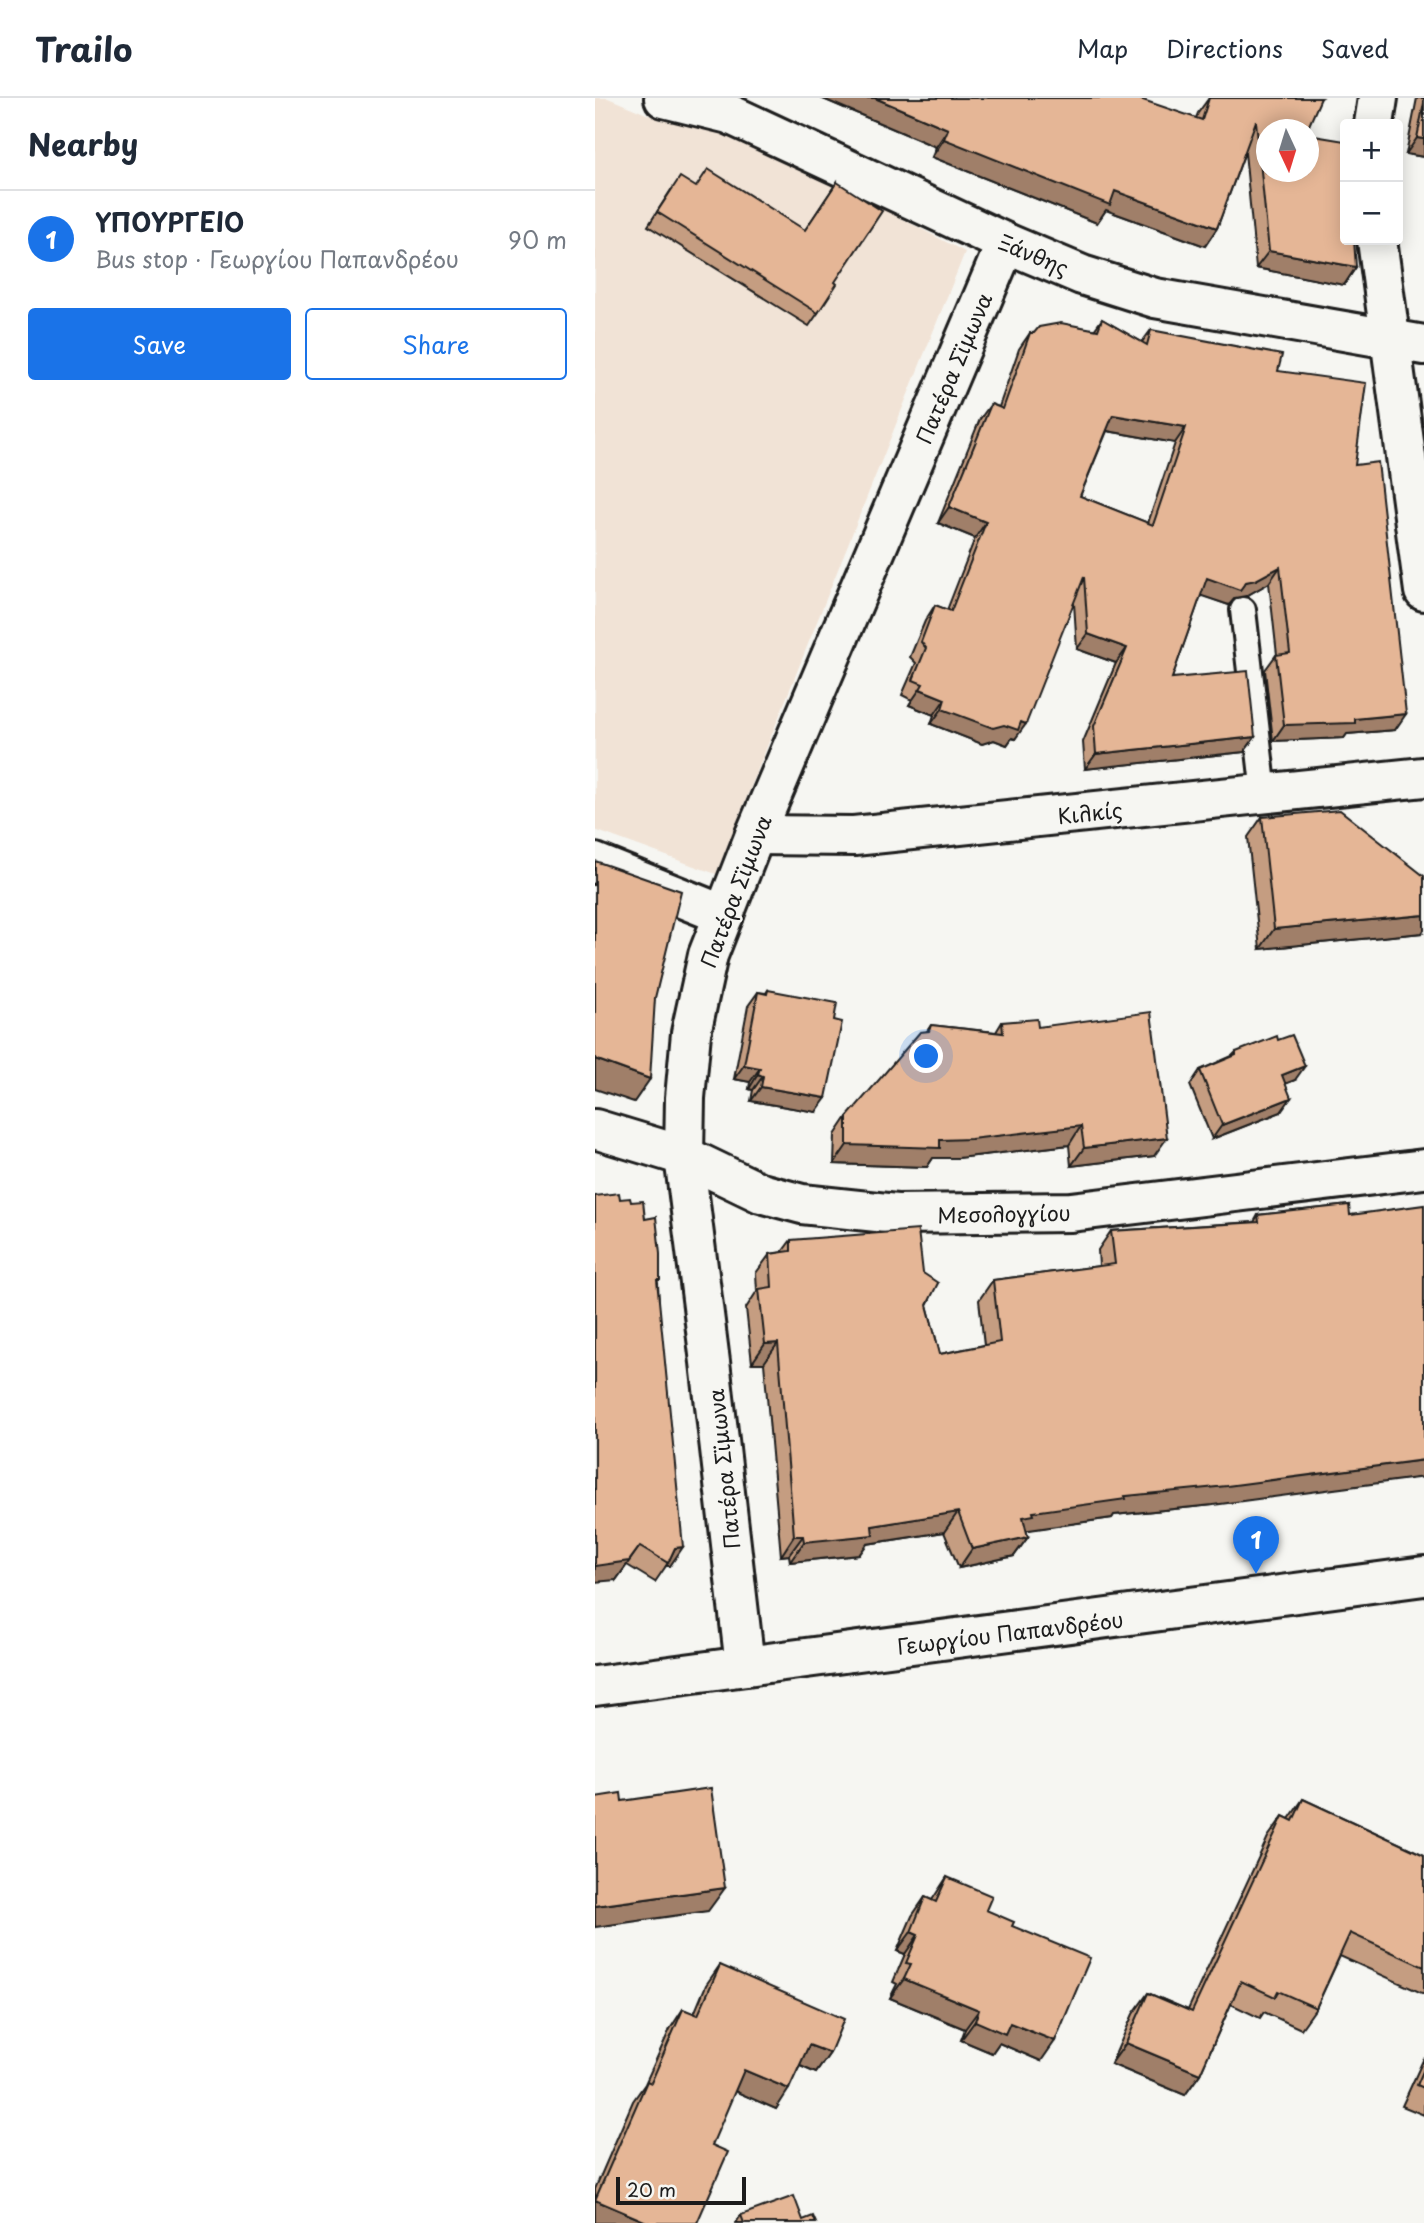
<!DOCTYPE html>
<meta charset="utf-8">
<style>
body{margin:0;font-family:"Playpen Sans",sans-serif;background:#f2f2f3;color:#1f2937}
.controls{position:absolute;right:21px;top:21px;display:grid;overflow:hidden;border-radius:7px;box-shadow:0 4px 18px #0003}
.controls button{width:63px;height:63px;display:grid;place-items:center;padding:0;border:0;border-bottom:2px solid #e0e1e3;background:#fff;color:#1f2937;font:35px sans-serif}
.compass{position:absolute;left:661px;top:21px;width:63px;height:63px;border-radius:50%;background:#fff;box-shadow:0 4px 18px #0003;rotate:176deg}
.scale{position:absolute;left:21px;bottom:18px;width:130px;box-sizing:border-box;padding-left:7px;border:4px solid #1c1c1c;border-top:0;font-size:19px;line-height:24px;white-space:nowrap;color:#1c1c1c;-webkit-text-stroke:5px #f6f6f2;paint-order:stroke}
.you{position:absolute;left:332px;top:959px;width:24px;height:24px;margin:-18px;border:5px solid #fff;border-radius:50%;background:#1a73e8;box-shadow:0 0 0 10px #1a73e833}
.badge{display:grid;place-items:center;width:46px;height:46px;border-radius:50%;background:#1a73e8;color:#fff;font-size:23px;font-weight:700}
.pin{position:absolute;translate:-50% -58px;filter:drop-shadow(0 2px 4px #0008)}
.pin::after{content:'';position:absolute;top:37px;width:24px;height:21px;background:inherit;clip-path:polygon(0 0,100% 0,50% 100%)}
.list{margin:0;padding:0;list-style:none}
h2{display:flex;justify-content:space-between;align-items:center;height:91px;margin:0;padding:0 28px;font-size:30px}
h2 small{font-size:23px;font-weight:400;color:#747a83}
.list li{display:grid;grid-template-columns:46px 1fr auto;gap:21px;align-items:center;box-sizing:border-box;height:98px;padding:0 28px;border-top:2px solid #e0e1e3}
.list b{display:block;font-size:26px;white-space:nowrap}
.list p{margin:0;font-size:23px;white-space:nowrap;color:#747a83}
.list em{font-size:23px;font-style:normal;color:#747a83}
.actions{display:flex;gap:14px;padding:21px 28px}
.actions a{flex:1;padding:16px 0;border:2px solid #1a73e8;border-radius:7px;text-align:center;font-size:24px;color:#1a73e8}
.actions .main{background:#1a73e8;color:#fff}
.map{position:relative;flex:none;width:829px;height:2125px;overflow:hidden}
header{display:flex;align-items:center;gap:42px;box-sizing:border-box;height:98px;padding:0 35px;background:#fff;border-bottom:2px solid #e0e1e3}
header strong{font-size:33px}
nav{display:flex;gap:38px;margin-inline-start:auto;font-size:24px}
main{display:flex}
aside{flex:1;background:#fff}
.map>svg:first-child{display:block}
</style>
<header>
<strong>Trailo</strong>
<nav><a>Map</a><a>Directions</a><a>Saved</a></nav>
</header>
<main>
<aside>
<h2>Nearby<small></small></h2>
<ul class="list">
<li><span class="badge">1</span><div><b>ΥΠΟΥΡΓΕΙΟ</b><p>Bus stop · Γεωργίου Παπανδρέου</p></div><em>90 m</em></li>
</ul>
<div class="actions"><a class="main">Save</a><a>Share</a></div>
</aside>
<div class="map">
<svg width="829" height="2125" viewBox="0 0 829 2125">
<rect width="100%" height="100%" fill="#f6f6f2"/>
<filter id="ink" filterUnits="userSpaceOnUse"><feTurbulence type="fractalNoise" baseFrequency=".0143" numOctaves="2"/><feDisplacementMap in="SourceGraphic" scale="14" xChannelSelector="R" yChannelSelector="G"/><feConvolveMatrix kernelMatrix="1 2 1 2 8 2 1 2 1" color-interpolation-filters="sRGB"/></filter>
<g filter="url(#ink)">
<path fill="#f1e3d6" d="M0,0h13l53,22 60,3 244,129 -249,622 -121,-44z"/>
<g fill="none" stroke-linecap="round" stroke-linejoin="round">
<defs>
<path id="service" d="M648,512l21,184"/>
<g id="minor">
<path d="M69,0l65,16 277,129 76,32 73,23 269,47"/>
<path d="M779,26l4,-26"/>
<path d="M782,142l47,351"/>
<path d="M160,737l99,1 570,-59"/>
<path d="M0,765l129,52"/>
<path d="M0,1031l89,27 77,37 41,11 94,10 175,-2 353,-43"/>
<path d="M150,1568l-35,-304 -26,-206 1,-58 6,-65 17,-78 47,-120 251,-592"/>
</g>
<path id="secondary" d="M0,1588l829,-110"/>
</defs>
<use href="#service" stroke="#1c1c1c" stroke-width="30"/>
<use href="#minor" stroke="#1c1c1c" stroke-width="44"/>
<use href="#secondary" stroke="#1c1c1c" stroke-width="44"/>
<use href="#service" stroke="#f6f6f2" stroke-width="24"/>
<use href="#minor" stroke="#f6f6f2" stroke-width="38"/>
<use href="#secondary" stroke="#f6f6f2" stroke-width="38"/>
</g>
<g fill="#c59d81" stroke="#1c1c1c" stroke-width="2" fill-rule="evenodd">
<path d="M226,0l375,20 2,-5 11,-15h112l-55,32 90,137 -12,18 -88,-17 -11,-116 -28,76 -12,18 -99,-36 -9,13 -165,-66 4,-10z"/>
<path d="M822,0h7v59l-18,-3z"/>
<path d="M242,84l-2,100 -17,31 -9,13 -161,-100 23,-36 25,-3 109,43z"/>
<path d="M507,221l40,23 9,-12 127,41 77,94 40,265 -48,4 -3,4 -71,3 -8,-71 11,-15h1l-8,-72 -23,13 -11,2 -6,7 -28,-10 -29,83 83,59 -11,15 -159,17 -2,-27 33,-79 -39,-14 -3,-46 -59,136 -3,-1 -5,7 -13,-5 -12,4 -51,-20 3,-9 -25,-10 3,-5 -10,-5 14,-32 -6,-6 15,-36 10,-16 12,5 28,-72 -37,-15 42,-104 11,-15 8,3 20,-58 11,-16 64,-3zM512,333l68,12 -27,80 -68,-27z"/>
<path d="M667,719l160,116 -162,16 -12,-112z"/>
<path d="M173,892l48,122 -65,-11 2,-11 -4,-1 1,-7 -16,-3 14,-73 10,-14 8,1z"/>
<path d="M407,924l36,5 116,129 -83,10 -2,-21 -111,13h-25l-6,9 -93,-3 1,-29 12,-18 80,-86 4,-6 65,7z"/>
<path d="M641,954l59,28 -10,4 -4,28 -69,27 -22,-54 10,-15 32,-14z"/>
<path d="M25,1101l11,3 14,17 13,64 12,283h-4l-11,16 -28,-17 -11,15z"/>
<path d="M754,1107l-136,300 -99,10 -2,3 -86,12 2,7 -14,19 -55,12 -15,-36 -77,12 -8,11 -69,7 -1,-7 -8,1 -17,-193h-12l-6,-55 11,-17 -1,-18 14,-19 12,-2 9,-12 136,65 13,49 44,-9 -5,-45 14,-20 106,-14 -1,-16 13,-19 143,-9 4,-7z"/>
<path d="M708,1701l121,56v139l-84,-38 -24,52 -15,21 -37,-17 -4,6 -29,-14 -31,70 -15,21 -74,-31 22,-50 15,-21 40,17 80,-173 15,-21 6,3z"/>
<path d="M352,1779l39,33 26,16 29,135 -42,-18 -7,10 -31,-13 4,-11 -75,-31 7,-14 -4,-2 12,-28 -8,-3 15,-35 13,-19 7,3z"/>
<path d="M125,1867l110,88 -14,20 -16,-7 -24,43 -41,-18 -140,132v-34l38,-88 12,-17 25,-55 13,-20 11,5 12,-29z"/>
<path d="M829,1960v57l-22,-9z"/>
<path d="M146,2117l75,8h-80z"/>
</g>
<g fill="#a07f69" stroke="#1c1c1c" stroke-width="2">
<path d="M226,0h54l73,31 -12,18z"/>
<path d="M822,40l7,1v18l-18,-3z"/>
<path d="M349,41l171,52 102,37 -12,18 -99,-36 -9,13 -165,-66z"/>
<path d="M674,153l87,16 -12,18 -88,-17z"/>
<path d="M518,317l73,12 -11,16 -73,-13z"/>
<path d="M354,409l37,15 -11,16 -37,-15z"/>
<path d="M685,469l-11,16 -23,13 -11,2 -6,7 -33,-11 11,-16 39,4z"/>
<path d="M493,536l39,14 -11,15 -39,-14z"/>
<path d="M325,591l25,10 -11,16 -25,-10z"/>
<path d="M347,611l62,16 17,-3 5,2 -11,15 -3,-1 -5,7 -13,-5 -12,4 -51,-20z"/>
<path d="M811,616l-11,16 -48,4 -3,4 -71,3 11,-16z"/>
<path d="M660,639l-11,15 -159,17 11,-15z"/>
<path d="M829,817v15l-2,3 -162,16 14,-20z"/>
<path d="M0,961l55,20 -16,23 -39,-13z"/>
<path d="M149,967l16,3 -10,14 -16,-3z"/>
<path d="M710,968l-10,14 -23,9 10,-14z"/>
<path d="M163,976l5,2 -10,14 -4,-1z"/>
<path d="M166,989l65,11 -10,14 -65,-11z"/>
<path d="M696,1000l-10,14 -69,27 10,-14z"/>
<path d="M486,1028l-12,19 -111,13h-25l-6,9 -93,-3 13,-19 93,-5z"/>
<path d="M572,1040l-13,18 -83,10 13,-18z"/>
<path d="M183,1245l-14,20h-12l13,-19z"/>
<path d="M829,1362v17l-211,28 -99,10 -2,3 -90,13 1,-14 10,-5 92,-16z"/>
<path d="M363,1414l-14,20 -77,12 -8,11 -69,7 14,-20 68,-16z"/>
<path d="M199,1438h9l-14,19 -8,1z"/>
<path d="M433,1439l-14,19 -55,12 13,-19z"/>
<path d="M45,1448l-24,34 -21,2v-16z"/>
<path d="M88,1449l-13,19h-4l9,-18z"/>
<path d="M130,1790l-17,23 -113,16v-21z"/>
<path d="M316,1834l7,3 -13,19 -8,-3z"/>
<path d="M309,1881l75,31 -14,19 -75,-31z"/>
<path d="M380,1923l35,2 45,18 -14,20 -42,-18 -7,10 -31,-13z"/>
<path d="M531,1945l74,31 -15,21 -74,-31z"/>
<path d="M214,1947l21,8 -14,20 -20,-9z"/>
<path d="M149,1972l45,19 -13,20 -46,-20z"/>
<path d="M0,2102l54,23h-54z"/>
</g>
<g fill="#e5b696" stroke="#1c1c1c" stroke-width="2" fill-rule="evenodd">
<path d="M280,0h262l65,22 7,-22h112l-14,32h-41v42h42v-37l37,6v99h9l2,27 -87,-16 -13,-130 -39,107 -102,-37 -5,14 -166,-66 4,-10z"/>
<path d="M829,5v36l-7,-1z"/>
<path d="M113,71l97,61 32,-48 45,29 -47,71 2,2 -19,29 -161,-101 23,-35 16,10z"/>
<path d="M507,221l45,26 4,-15 131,25 -4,16 88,12 -11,82 23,-3 28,252 -51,5v4l-71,2 -8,-70 14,-2 -10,-86 -24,13 -10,2 -6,8 -33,-12 -35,100 76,-7 7,66 -159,17 -2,-28 33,-78 -39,-14 -4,-57 -58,147 -5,-2 -3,8 -14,-5 -11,3 -51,-19 3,-10 -25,-10 3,-5 -10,-4 13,-32 -5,-6 14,-37 16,6 35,-89 -37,-15 42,-103 12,5 27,-76h4l5,-6 22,-4 37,7zM518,317l73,12 -33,98 -73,-29z"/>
<path d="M745,712l84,66v39l-150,14 -12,-112z"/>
<path d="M0,763l86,30 -26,107 -5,81 -55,-20z"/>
<path d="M173,892l69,13 -3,17 8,2 -16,76 -65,-11 2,-11 -5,-2 2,-6 -16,-3 14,-73 9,2z"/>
<path d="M556,914l16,126 -83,10 -3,-22 -110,13 -31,1v8l-93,-3v-28l73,-85 9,-1 2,-6 72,8 -1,-11 35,-3 1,8z"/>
<path d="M697,937l13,31 -23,9 9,23 -69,27 -22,-55 36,-15v-3l41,-16 1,4z"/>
<path d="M24,1095l1,6 10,-1 1,4 12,-1 2,18 11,-2 4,37v26h-3l26,267 -8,1 -7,15 -28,-17 -11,15 -34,5v-370z"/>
<path d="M754,1107l1,10 74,-10v255l-197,26 -102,10 1,3 -93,13 1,3 -11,2 5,20 -56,12 -14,-37 -86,14 1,9 -69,7 -1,-6h-9l-16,-193 -13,1 -6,-55 13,-2 -2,-33 21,-3v-11l127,-10 5,43 15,10 -11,22 13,49 60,-12 -7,-62 122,-16 -4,-33 148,-9 -1,-7z"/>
<path d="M116,1690l14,100 -130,18v-109l26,-4 1,8z"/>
<path d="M708,1701l121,56v112l-74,-34 -34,75 -38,-17 -3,6 -34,-16 -41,93 -74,-31 22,-50 44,19 91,-196 10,5z"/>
<path d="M352,1779l45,19 -6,14 28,12 -2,4 78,32 -35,83 -45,-18 -5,11 -30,-13 4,-11 -75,-31 7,-15 -5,-1 12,-28 -7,-3 14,-35 11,5z"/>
<path d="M125,1867l124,54 -14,34 -21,-8 -20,44 -45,-19 -32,75 16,7 -31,71h-48l-54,-23 52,-119 4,2 32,-74 15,6z"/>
<path d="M829,1971v19l-7,-3z"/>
<path d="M199,2098l9,24 10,-4 3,7h-72l-3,-8z"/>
</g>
</g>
<g text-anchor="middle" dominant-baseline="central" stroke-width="5" stroke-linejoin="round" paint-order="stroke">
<g font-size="21" fill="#1c1c1c" stroke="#f6f6f2">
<text transform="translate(439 156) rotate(23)">Ξάνθης</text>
<text transform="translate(358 270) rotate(-67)">Πατέρα Σϊμωνα</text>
<text transform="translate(495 714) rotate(-6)">Κιλκίς</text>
<text transform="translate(140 793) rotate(-69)">Πατέρα Σϊμωνα</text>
<text transform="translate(409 1115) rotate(-1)">Μεσολογγίου</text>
<text transform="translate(128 1371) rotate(-96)">Πατέρα Σϊμωνα</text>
<text transform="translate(415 1534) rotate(-7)">Γεωργίου Παπανδρέου</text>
</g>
</g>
</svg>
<div class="controls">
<button>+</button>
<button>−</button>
</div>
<svg class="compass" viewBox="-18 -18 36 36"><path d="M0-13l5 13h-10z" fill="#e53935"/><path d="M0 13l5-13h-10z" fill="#747a83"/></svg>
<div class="scale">20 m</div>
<div class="you"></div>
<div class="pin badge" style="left:661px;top:1476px">1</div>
</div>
</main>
